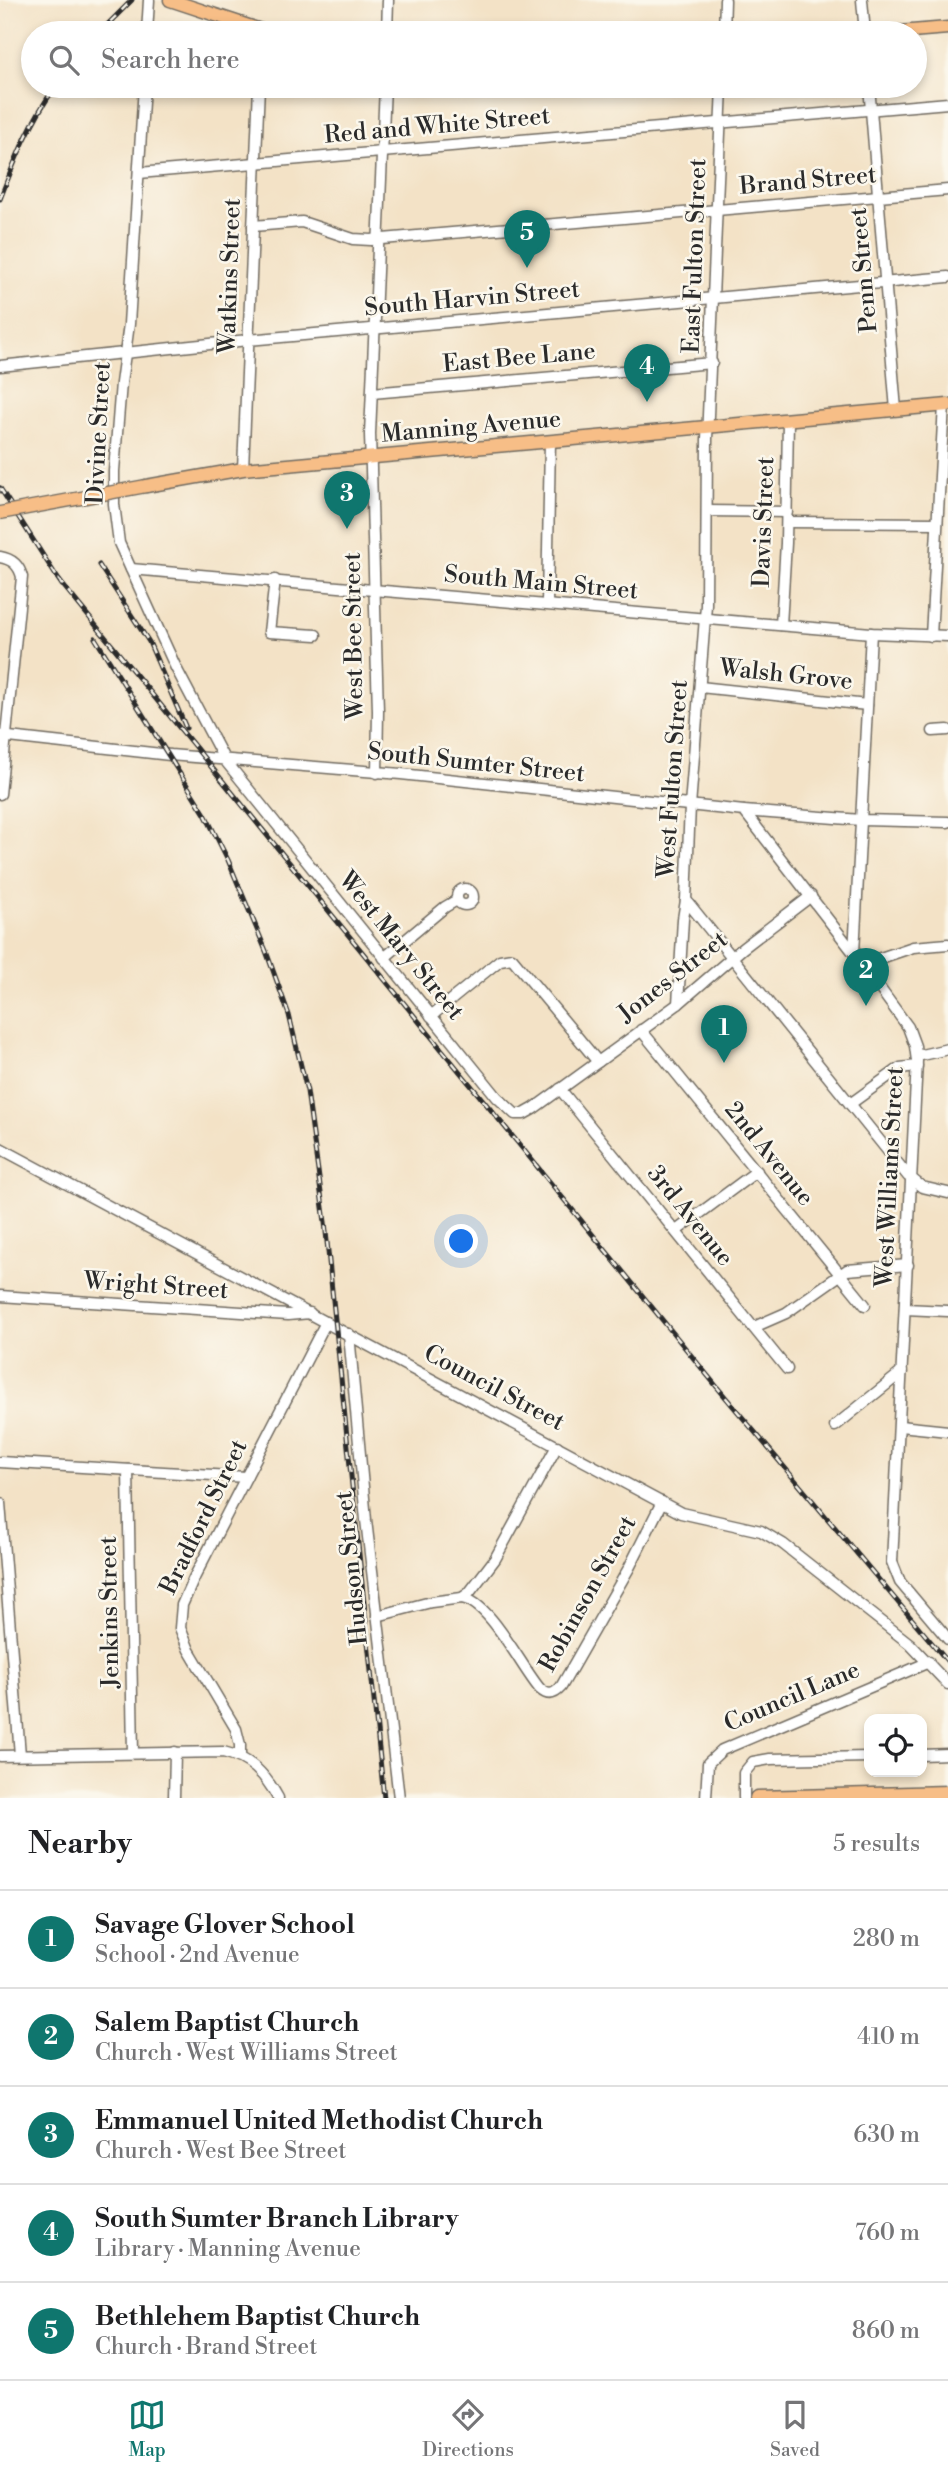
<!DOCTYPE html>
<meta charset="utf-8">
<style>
body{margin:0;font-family:"Libre Bodoni",serif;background:#f2f2f2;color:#202124}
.controls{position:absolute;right:21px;bottom:21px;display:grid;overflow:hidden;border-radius:14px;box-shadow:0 4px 10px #0003}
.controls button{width:63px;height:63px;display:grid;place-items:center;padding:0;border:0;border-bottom:2px solid #e0e0e0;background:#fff;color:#202124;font:35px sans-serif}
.you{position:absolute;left:462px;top:1242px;width:24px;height:24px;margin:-18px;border:5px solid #fff;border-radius:50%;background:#1a73e8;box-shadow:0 0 0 10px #1a73e833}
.badge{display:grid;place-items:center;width:46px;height:46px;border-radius:50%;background:#0f766e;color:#fff;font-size:23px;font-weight:700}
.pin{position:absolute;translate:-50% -58px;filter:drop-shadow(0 2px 4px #0008)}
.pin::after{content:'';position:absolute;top:37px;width:24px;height:21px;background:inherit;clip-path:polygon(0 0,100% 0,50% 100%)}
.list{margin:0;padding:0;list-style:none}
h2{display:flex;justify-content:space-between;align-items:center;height:91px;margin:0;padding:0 28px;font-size:30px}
h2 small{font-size:23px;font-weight:400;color:#757577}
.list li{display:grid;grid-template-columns:46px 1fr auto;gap:21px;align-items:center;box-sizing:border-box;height:98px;padding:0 28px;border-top:2px solid #e0e0e0}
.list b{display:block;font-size:26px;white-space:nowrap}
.list p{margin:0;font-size:23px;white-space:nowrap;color:#757577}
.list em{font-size:23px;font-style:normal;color:#757577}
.icon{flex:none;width:38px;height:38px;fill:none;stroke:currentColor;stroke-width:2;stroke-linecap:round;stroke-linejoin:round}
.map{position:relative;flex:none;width:948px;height:1798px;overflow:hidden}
.search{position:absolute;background:#fff;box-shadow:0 4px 10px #0003;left:21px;right:21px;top:21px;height:77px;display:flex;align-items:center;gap:18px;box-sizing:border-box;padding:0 24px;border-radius:38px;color:#757577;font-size:26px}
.sheet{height:581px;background:#fff}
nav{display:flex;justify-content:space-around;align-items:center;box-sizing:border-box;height:98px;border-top:2px solid #e0e0e0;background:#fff;font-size:19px;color:#757577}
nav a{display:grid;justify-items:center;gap:4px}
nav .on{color:#0f766e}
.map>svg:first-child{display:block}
</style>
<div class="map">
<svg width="948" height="1798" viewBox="0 0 948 1798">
<rect width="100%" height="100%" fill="#fbf7ec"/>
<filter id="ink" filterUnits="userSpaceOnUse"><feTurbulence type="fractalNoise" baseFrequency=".0143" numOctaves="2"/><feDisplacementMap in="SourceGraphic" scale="14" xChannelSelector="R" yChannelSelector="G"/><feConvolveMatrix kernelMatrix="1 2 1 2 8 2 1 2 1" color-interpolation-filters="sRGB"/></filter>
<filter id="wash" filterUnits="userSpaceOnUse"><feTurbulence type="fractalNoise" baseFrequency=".00686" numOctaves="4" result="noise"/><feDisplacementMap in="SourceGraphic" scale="28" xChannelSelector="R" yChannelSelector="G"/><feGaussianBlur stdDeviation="1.57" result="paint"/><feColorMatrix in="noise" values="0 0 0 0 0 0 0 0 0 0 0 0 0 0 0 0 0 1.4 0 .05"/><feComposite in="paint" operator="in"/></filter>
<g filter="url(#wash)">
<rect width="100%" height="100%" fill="#f3e2c6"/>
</g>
<g filter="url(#ink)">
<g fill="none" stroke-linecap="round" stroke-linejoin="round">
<defs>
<g id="minor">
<path d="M862,0l3,33"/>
<path d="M147,33l2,-33"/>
<path d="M387,33l1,-33"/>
<path d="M724,33l1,-33"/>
<path d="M144,86l-15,238 -8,59 -7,88v33l5,39 57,125 48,91 273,338 18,17h9l9,-5 145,-105 65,-56 68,-52"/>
<path d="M722,86l-15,353 -1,166 -16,201 -4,94 222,276 14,11 26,6"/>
<path d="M869,86l27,324"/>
<path d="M139,173l809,-70"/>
<path d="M253,226l49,-4 51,17 18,1 577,-50"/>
<path d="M0,366l248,-26 700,-63"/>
<path d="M372,393l340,-30"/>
<path d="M243,469l16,-383"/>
<path d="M707,511l80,1"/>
<path d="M787,522l150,1"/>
<path d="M0,557c12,2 19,8 22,20l-22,217"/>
<path d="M131,569l740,64 77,3"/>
<path d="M275,580l-6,52 47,3"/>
<path d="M547,604l3,-163"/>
<path d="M781,625l5,-82 2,-123"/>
<path d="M871,633l-17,320 54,74 7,19 2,15 -25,501 8,20 48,57"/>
<path d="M931,636l13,-231"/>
<path d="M700,687l167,18"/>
<path d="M933,731l15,-1"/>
<path d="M0,736l170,19 231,19 343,37 117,9 87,2"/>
<path d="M377,773l1,-62 -8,-277 15,-348"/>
<path d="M744,811l110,142"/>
<circle cx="465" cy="897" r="8"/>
<path d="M384,958l61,-51 12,-7"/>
<path d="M863,964l50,-17 35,-3"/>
<path d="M678,1004l5,-85 3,-19"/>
<path d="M431,1016l69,-56 12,-2 86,104"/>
<path d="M641,1030l224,275"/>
<path d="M917,1056l31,-7"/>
<path d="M560,1089l227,280"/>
<path d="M850,1104l50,-36 17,-2"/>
<path d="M0,1148l681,365 80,18 22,13 127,100 38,40"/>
<path d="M676,1231l81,-60"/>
<path d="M0,1296l288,19 22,-2"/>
<path d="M905,1309l43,2"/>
<path d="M754,1327l32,-14 61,-43 61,-5"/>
<path d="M349,1334l17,186 33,278"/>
<path d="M835,1426l67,-54"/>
<path d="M900,1426l48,5"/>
<path d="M0,1462l246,15"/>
<path d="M128,1470l5,283"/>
<path d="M0,1503l20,252"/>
<path d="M462,1598c28,4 59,69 78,91 8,7 14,6 21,-2l68,-119 33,-66"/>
<path d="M377,1616l54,-14 31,-4 7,-5 26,-34 62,-113"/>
<path d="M922,1755l26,-1"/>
<path d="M0,1756l223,-4c27,6 42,22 55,46"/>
<path d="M240,1757v-12l-4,-16 -47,-79 -9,-22 2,-23 12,-27 132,-256"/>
<path d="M174,1798l1,-46"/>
<path d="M706,1798l2,-35 14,-13 207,-88"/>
<path d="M744,1798v-25l9,-11 17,-3 99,-2"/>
</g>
<g id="major">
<path d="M170,0l100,33"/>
<path d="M887,33l61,-5"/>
<path d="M146,486l97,-17 705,-64"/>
</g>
<path id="highway" d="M757,1798l191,-5"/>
</defs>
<use href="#minor" stroke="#716b61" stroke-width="13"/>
<use href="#major" stroke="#716b61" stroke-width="15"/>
<use href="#highway" stroke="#716b61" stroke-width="17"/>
<use href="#minor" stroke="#fff" stroke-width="10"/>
<use href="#major" stroke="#f7be87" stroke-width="12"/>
<use href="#highway" stroke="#f7be87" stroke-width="14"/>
<defs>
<g id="rail">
<path d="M99,33l33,-33"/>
<path d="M0,199c15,-39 31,-79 56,-113"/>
<path d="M0,488l62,97"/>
<path d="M99,565l50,77 37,86"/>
<path d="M58,579l659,808 231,275"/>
<path d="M95,638l110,176 23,46 38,91 23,64 18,76 18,131 59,576"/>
</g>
</defs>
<use href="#rail" stroke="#2b2b2b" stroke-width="5"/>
<use href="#rail" stroke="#fbf7ec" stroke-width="2.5" stroke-dasharray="8" stroke-linecap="butt"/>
<defs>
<path id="major-bridge" d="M0,513l146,-27"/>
</defs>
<use href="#major-bridge" stroke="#716b61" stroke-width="15" stroke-linecap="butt"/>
<use href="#major-bridge" stroke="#f7be87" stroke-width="12"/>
</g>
</g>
<g text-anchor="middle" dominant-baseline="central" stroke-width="5" stroke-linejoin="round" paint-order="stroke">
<g font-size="24" fill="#2b2b2b" stroke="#fbf7ec">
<text transform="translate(437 126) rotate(-5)">Red and White Street</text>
<text transform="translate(808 181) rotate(-5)">Brand Street</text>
<text transform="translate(695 256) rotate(-88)">East Fulton Street</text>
<text transform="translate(864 270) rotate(-95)">Penn Street</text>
<text transform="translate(230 276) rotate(-88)">Watkins Street</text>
<text transform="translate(472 299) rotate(-5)">South Harvin Street</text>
<text transform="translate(519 358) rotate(-5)">East Bee Lane</text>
<text transform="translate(471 427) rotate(-5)">Manning Avenue</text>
<text transform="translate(99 433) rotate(-87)">Divine Street</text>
<text transform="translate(764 522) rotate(-88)">Davis Street</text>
<text transform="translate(541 583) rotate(5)">South Main Street</text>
<text transform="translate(354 636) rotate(-91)">West Bee Street</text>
<text transform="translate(786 675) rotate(6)">Walsh Grove</text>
<text transform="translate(476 763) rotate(6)">South Sumter Street</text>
<text transform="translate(673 779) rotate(-86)">West Fulton Street</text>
<text transform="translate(401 946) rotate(51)">West Mary Street</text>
<text transform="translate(673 977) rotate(-38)">Jones Street</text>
<text transform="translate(769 1154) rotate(51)">2nd Avenue</text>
<text transform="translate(890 1177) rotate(-87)">West Williams Street</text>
<text transform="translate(690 1216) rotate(51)">3rd Avenue</text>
<text transform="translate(156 1286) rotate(4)">Wright Street</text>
<text transform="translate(494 1388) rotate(28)">Council Street</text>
<text transform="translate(204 1517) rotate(-64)">Bradford Street</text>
<text transform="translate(352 1568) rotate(-96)">Hudson Street</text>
<text transform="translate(588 1594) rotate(-61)">Robinson Street</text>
<text transform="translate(110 1612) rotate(-91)">Jenkins Street</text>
<text transform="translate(792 1697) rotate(-23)">Council Lane</text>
</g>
</g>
</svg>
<div class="controls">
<button><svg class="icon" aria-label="locate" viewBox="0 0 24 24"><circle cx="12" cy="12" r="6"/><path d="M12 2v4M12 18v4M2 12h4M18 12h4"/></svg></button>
</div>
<div class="you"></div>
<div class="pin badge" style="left:724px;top:1063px">1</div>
<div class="pin badge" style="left:866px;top:1006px">2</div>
<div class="pin badge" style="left:347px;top:529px">3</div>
<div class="pin badge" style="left:647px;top:402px">4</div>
<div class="pin badge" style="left:527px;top:268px">5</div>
<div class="search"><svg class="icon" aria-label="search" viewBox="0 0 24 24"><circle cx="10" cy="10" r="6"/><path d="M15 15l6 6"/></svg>Search here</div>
</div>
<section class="sheet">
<h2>Nearby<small>5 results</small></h2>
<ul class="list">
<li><span class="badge">1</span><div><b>Savage Glover School</b><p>School · 2nd Avenue</p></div><em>280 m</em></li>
<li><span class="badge">2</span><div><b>Salem Baptist Church</b><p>Church · West Williams Street</p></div><em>410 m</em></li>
<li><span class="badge">3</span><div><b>Emmanuel United Methodist Church</b><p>Church · West Bee Street</p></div><em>630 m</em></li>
<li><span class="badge">4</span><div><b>South Sumter Branch Library</b><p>Library · Manning Avenue</p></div><em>760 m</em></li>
<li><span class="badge">5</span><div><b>Bethlehem Baptist Church</b><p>Church · Brand Street</p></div><em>860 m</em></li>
</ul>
</section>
<nav>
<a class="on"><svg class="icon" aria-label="map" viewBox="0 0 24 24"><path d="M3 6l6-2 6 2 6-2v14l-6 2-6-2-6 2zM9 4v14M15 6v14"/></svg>Map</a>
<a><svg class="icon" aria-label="directions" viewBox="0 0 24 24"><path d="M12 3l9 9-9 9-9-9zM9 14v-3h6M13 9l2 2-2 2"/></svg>Directions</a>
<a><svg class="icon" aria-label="saved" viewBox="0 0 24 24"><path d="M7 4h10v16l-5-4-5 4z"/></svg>Saved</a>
</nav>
